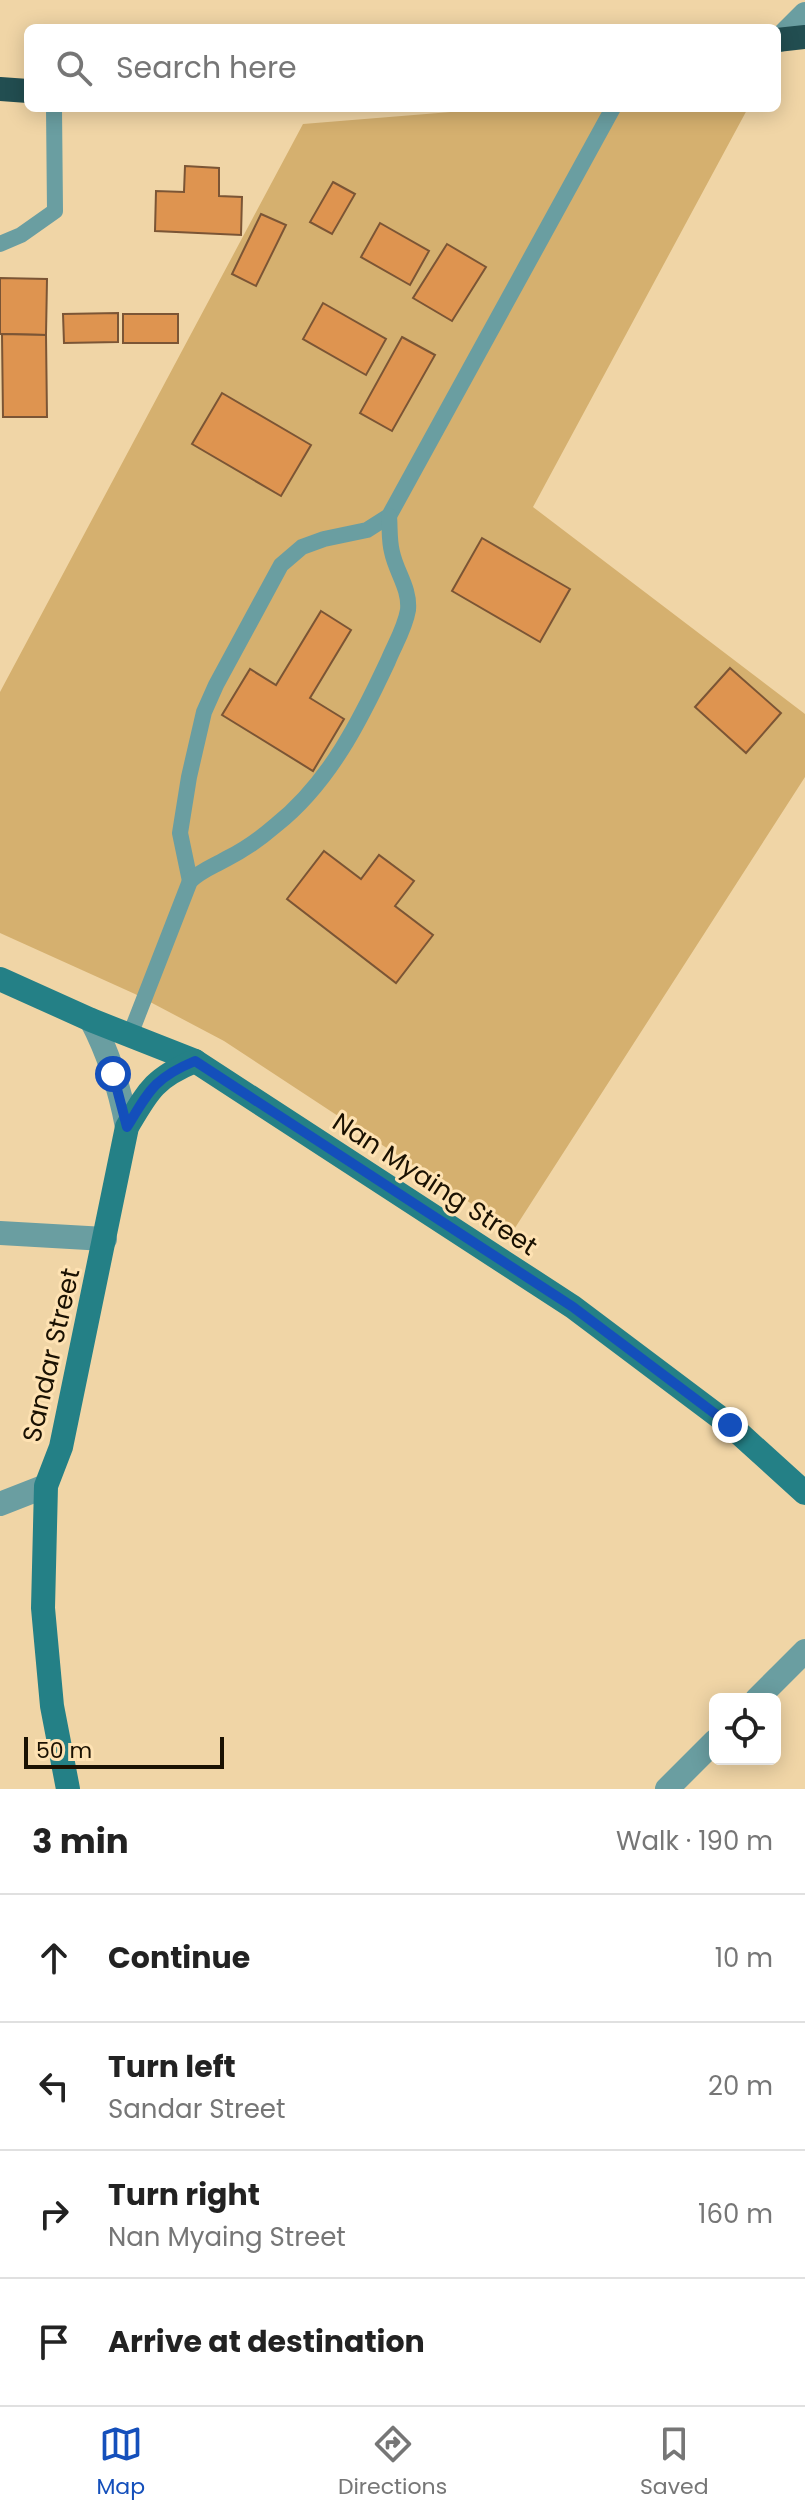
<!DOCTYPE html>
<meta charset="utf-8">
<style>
body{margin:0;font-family:Poppins,sans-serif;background:#f6f6f6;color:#222}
.controls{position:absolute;right:24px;bottom:24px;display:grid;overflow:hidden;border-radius:12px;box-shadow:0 4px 20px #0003}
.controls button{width:72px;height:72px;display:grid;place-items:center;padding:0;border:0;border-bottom:2px solid #e0e0e0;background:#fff;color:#222;font:40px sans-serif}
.scale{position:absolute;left:24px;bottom:20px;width:200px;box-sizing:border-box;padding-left:8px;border:4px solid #1a1102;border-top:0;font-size:22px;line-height:28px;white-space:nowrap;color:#1a1102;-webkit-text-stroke:6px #fee2b3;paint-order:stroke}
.stop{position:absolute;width:24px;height:24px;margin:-18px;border:6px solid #144fbb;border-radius:50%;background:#fff}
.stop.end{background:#144fbb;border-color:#fff;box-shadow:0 2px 8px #0008}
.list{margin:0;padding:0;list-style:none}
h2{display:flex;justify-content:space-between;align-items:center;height:104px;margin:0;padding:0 32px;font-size:34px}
h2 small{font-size:26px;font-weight:400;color:#767676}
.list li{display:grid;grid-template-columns:52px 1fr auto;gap:24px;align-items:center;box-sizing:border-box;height:128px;padding:0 32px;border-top:2px solid #e0e0e0}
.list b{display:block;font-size:30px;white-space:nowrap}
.list p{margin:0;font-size:26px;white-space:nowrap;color:#767676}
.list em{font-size:26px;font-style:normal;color:#767676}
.icon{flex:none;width:44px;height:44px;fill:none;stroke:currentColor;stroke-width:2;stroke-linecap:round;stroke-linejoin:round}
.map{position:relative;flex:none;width:805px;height:1789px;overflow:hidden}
.search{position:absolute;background:#fff;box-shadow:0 4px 20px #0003;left:24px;right:24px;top:24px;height:88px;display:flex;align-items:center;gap:20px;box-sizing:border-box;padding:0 28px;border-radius:12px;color:#767676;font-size:30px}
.sheet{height:616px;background:#fff}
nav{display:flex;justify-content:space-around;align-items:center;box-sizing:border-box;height:112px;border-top:2px solid #e0e0e0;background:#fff;font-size:22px;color:#767676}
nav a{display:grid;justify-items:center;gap:4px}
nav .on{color:#144fbb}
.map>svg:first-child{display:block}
</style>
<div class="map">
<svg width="805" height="1789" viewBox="0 0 805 1789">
<rect width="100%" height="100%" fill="#f0d5a6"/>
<path fill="#d5b06f" d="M500,108h248l-215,399 272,207v63l-292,454 -289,-190 -89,-47 -135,-61v-241l303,-568z"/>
<g fill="#de9450" stroke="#7b5535" stroke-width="2">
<path d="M185,166l34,2v28l23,1 -1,38 -86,-4 1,-40 28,1z"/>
<path d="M333,182l22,12 -23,40 -22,-12z"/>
<path d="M261,214l25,11 -30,61 -24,-12z"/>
<path d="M380,223l49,28 -19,34 -49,-28z"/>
<path d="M447,244l39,23 -34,54 -39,-23z"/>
<path d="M0,278l47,1 -1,56 -46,-1z"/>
<path d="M323,303l63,36 -20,36 -63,-36z"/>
<path d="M118,313v29l-54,1 -1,-29z"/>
<rect x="123" y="314" width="55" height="29"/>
<path d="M2,334l44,1 1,82h-44z"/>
<path d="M402,337l33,18 -43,76 -32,-18z"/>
<path d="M222,393l89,52 -30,51 -89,-52z"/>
<path d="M482,538l88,51 -30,53 -88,-51z"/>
<path d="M321,611l30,19 -41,68 34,21 -31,52 -91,-56 28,-46 26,16z"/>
<path d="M730,668l51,45 -35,40 -51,-46z"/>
<path d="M324,851l37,28 18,-24 35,26 -19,25 38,29 -37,48 -109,-84z"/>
</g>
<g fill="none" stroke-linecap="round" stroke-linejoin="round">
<g stroke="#6a9ea1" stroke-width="16">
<path d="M0,244l21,-9 34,-24 -1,-103"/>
<path d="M190,881l-10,-48 9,-56 15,-65 12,-27 65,-120 21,-18 22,-8 43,-9 22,-14 224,-408"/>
<path d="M130,1035l60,-154c12,-11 22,-14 36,-22 18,-9 35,-21 50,-34 53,-42 84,-104 112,-164 7,-17 17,-33 20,-51 2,-22 -12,-38 -16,-58 -3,-11 -2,-24 -3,-36"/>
</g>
<g stroke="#6a9ea1" stroke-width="24">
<path d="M779,40l26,-26"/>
<path d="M91,1020c18,34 29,70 36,107"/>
<path d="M0,1233l105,6"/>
<path d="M0,1504l46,-18"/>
<path d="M757,1699l48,-48"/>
<path d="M667,1789l48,-48"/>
</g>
<g stroke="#248086" stroke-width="24">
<path d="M0,979l91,41 104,41 378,246 157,118 75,68"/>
<path d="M68,1789l-16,-83 -9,-98 3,-122 15,-39 66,-320c21,-36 27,-49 68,-66"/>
</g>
<g stroke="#224e51" stroke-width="24">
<path d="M777,40l28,-3"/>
<path d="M0,89l28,2"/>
</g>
</g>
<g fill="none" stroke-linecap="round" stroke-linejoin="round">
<path stroke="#144fbb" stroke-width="10" d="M113,1074l14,53c22,-36 27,-49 68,-66l378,246 157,118"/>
</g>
<g text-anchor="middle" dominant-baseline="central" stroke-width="6" stroke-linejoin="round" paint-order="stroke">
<g font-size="26" fill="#1a1102" stroke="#fee2b3">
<text transform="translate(435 1184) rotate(33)">Nan Myaing Street</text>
<text transform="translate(51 1355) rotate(-77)">Sandar Street</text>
</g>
</g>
</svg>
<div class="controls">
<button><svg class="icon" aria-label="locate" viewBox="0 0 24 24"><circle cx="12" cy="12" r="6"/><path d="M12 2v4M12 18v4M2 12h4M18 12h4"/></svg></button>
</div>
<div class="scale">50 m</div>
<div class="stop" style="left:113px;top:1074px"></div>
<div class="stop end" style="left:730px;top:1425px"></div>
<div class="search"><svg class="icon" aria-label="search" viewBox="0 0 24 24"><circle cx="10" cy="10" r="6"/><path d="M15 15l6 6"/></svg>Search here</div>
</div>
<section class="sheet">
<h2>3 min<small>Walk · 190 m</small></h2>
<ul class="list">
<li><svg class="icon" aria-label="ahead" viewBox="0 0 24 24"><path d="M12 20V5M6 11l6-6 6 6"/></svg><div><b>Continue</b></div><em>10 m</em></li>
<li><svg class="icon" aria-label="left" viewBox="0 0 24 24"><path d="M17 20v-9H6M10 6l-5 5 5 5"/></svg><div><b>Turn left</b><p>Sandar Street</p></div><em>20 m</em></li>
<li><svg class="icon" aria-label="right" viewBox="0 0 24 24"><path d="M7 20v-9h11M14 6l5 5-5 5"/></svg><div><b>Turn right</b><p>Nan Myaing Street</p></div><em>160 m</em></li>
<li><svg class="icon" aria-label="arrive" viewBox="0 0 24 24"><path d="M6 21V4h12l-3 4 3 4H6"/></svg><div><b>Arrive at destination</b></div></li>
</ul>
</section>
<nav>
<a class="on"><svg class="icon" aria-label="map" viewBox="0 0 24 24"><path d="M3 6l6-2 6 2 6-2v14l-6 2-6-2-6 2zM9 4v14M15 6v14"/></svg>Map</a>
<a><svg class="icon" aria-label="directions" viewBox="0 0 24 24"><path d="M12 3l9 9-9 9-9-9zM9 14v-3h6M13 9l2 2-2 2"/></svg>Directions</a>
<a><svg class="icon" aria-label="saved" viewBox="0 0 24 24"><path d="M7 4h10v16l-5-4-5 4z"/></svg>Saved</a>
</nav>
